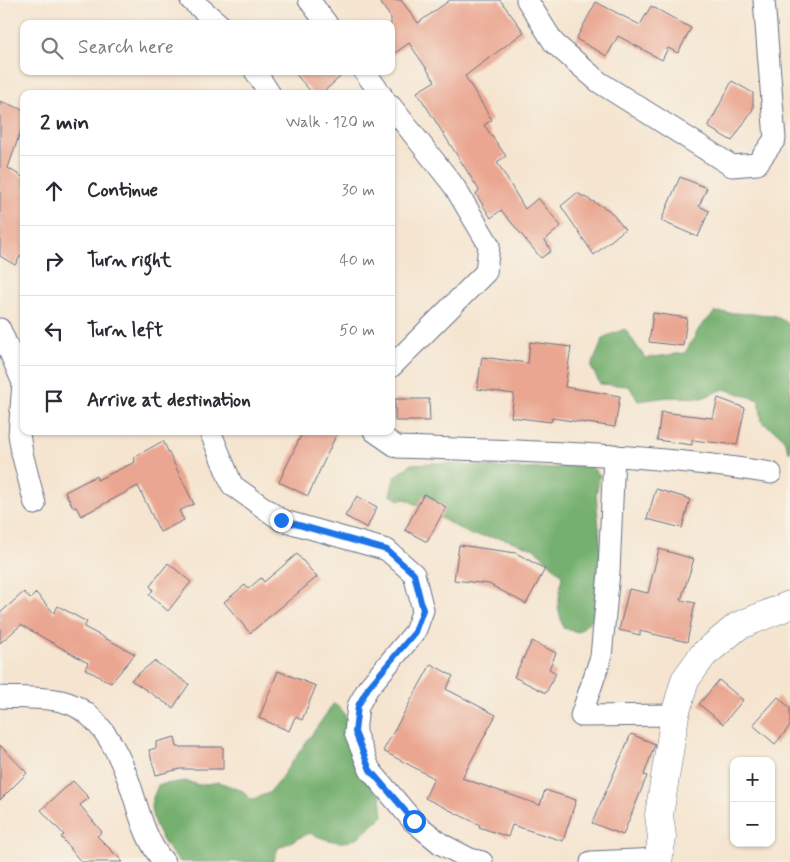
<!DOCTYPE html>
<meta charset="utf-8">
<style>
body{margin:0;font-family:Mynerve,sans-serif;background:#f7f7f7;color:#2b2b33}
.controls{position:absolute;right:15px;bottom:15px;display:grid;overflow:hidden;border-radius:10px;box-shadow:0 1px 4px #0004}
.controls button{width:45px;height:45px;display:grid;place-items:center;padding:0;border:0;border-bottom:1px solid #e1e1e2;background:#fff;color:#2b2b33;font:25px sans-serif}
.stop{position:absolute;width:15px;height:15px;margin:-11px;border:4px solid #1a73e8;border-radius:50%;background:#fff}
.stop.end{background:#1a73e8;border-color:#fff;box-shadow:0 1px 5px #0008}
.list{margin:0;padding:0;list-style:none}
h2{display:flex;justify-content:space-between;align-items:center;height:65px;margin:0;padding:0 20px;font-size:21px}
h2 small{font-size:16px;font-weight:400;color:#7c7c81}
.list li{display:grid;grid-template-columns:32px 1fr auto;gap:15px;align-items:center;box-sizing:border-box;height:70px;padding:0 20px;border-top:1px solid #e1e1e2}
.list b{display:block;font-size:19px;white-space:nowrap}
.list em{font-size:16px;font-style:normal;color:#7c7c81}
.icon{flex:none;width:28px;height:28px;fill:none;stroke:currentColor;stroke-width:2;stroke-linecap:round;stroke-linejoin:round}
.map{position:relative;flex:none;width:790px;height:862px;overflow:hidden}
.search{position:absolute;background:#fff;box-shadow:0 1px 4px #0004;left:20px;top:20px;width:375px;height:55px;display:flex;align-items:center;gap:12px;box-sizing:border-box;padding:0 18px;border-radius:10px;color:#7c7c81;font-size:19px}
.panel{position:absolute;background:#fff;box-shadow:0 1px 4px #0004;left:20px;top:90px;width:375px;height:345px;border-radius:10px}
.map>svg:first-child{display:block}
</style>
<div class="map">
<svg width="790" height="862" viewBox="0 0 790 862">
<rect width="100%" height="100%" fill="#f7f3e8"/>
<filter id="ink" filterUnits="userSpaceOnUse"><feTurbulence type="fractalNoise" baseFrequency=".02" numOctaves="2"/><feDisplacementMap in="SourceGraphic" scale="10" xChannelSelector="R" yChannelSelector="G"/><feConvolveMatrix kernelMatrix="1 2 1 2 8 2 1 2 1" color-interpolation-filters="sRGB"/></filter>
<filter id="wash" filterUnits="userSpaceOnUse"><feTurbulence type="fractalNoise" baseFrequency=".0096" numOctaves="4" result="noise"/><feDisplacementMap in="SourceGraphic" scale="20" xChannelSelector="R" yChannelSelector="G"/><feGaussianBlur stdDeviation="1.12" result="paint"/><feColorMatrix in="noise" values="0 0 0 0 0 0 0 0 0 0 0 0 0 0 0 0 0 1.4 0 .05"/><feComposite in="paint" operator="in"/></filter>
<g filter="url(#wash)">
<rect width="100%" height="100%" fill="#f5e5d0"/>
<g fill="#76b070" stroke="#487067">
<path d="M715,312l58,3 17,9v129l-8,-17 -20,-14 -3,-22 -35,-11 -22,9 -34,-1 -30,4 -9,-15 -29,-2 -9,-17 13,-30 21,-8 20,29 40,-5 15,-26z"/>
<path d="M585,462l15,13 -4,20 5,56 -6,66 -17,15 -15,-4 -5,-22 4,-31 -27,-26 -33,-11 -31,-3 -65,-36 -6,1 -10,-5 4,-17 17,-14 24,-1 88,6 33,-1z"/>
<path d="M334,703c21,11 12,47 22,66 5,10 18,18 25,26l2,21c-31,28 -34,33 -74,17l-31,15 -5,14h-93c-14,-14 -27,-34 -29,-55 0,-6 5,-16 7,-22l27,-4 14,4 20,-3 24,9 7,9 19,-7 9,-11z"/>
</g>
<g id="blocks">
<g fill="#eaa690">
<path d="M383,0h18l17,23 32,-23h50l24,32 -59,44 27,44 -8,5 22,31 -9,6 28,47 13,-11 23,28 -16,14 6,11 -10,7 -40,-48 -10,8 -15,-24 3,-4 -62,-98 18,-11 -26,-38 -18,13v-38l-11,-16z"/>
<path d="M596,2l44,23 11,-19 40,22 -13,25 -10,-5 -6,12 -44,-24 -11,20 -31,-17z"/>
<path d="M293,71h54l-26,23h-8z"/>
<path d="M732,81l21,12v16l-21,32 -24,-14z"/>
<path d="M0,101l24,9v11l-16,47 16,10v72l-9,15 -15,-9z"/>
<path d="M680,177l27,11 -8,18 10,5 -11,26 -37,-16z"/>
<path d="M577,193l32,17 16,19 -31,26 -33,-49z"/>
<path d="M653,313l34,5 -4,28 -34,-4z"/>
<path d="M530,342l41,5 -6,40 55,9 -5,31 -63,-9 -1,4 -40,-5 3,-23 -37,-5 5,-32 46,6z"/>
<path d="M718,398l27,10 -8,37 -45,-5v5l-35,-5 4,-28 52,6z"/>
<path d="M395,399h34l1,22h-35z"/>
<path d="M303,431h35l-30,65 -29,-14z"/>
<path d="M163,441l31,63 -15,7 5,9 -24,12 -22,-46 -57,30 -5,-9h-3l-8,-15 31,-16 1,4 38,-18 -1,-5z"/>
<path d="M656,489l34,10 -8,29 -35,-9z"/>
<path d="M424,494l22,13 -19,35 -22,-12z"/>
<path d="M357,496l20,11 -10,21 -22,-12z"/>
<path d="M459,545l57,8 29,16 -19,35 -37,-20 -35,-4z"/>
<path d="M659,549l35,10 -13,41 14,3 -8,39 -47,-11v4l-21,-5 10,-41 19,4z"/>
<path d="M297,554l20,23 -67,56 -26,-31 21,-17 3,4 13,-11 3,4z"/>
<path d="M168,563l23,19 -23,29 -19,-16 4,-5 -3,-4z"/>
<path d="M24,592l6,7 6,-6 18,20 4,-7 29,16 -3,5 51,27 -24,29 -26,-14 3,-6 -67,-38 -21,18v-30z"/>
<path d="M532,641l24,12 -7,16 7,4 -10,20 -32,-16z"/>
<path d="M154,661l35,23 -16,24 -42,-28z"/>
<path d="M431,664l22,12 -7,13 50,26 -34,63 78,27 5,-15 31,10 -13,41 -51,-16 -4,12 -29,-10 1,-2 -55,-27 9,-20 -51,-27z"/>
<path d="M278,671l38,15 -14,34 -7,-3 -6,14 -30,-13z"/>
<path d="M719,680l24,20 -20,24 -24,-20z"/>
<path d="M778,697l12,11v18l-15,18 -22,-19z"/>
<path d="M631,734l24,10 -11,31 3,1 -24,59 -31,-12z"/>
<path d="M175,737l2,10h46v22h-43l-24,6 -7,-25 7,-2v-6z"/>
<path d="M0,745l27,28 -27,27z"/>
<path d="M73,781l16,17 -9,7 22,27 -5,4 26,26h-42l-20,-25 3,-2 -23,-25z"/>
</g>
</g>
</g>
<g filter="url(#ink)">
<use href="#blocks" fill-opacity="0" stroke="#676f86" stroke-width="1"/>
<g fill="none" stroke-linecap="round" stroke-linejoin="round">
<defs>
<g id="minor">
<path d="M191,0l28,24"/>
<path d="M309,0l18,24"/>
<path d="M527,0l27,43 45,39 133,84 25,-2 18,-25 -11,-139"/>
<path d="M255,71l15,23"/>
<path d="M364,71l17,23"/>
<path d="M391,106l63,80 35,59 -3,27 -95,95"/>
<path d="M0,329l23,54 -4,51 3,19 13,51"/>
<path d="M210,431l22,54 49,35 106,30 27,24 9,36 -8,22 -47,56 -10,18 -3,27 15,37 43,51 28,23 29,15 12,3"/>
<path d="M374,431l23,16c125,4 250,6 374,26"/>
<path d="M614,455l-5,117 -8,85 -20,59 94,-1"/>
<path d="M0,697c19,1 42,0 61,4 41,9 62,60 73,96 7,23 14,47 30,65"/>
<path d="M591,862l68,-3"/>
</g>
<path id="tertiary" d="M658,862l4,-25 -3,-22 16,-100 10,-35 18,-25 35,-29 52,-21"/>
</defs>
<use href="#minor" stroke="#676f86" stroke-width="23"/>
<use href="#tertiary" stroke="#676f86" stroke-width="29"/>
<use href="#minor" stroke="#fff" stroke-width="21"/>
<use href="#tertiary" stroke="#fff" stroke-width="28"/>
</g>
</g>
<g fill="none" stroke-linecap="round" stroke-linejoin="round" filter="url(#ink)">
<path stroke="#1a73e8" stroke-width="6" d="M281,520l106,30 27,24 9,36 -8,22 -47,56 -10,18 -3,26 15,38 44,51"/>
</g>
</svg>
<div class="controls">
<button>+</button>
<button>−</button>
</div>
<div class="stop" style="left:414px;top:821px"></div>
<div class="stop end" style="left:281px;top:520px"></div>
<div class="search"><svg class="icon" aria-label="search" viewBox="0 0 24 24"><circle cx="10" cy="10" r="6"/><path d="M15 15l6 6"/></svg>Search here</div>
<section class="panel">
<h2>2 min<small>Walk · 120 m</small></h2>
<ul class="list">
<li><svg class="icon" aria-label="ahead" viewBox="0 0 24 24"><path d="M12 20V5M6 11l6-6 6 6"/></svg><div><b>Continue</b></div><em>30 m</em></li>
<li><svg class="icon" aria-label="right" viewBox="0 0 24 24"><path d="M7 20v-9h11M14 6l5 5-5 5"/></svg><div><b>Turn right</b></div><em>40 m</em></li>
<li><svg class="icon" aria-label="left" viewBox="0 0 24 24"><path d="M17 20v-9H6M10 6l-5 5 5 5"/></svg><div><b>Turn left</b></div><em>50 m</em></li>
<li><svg class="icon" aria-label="arrive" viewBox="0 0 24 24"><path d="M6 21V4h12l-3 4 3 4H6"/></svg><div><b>Arrive at destination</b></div></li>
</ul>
</section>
</div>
